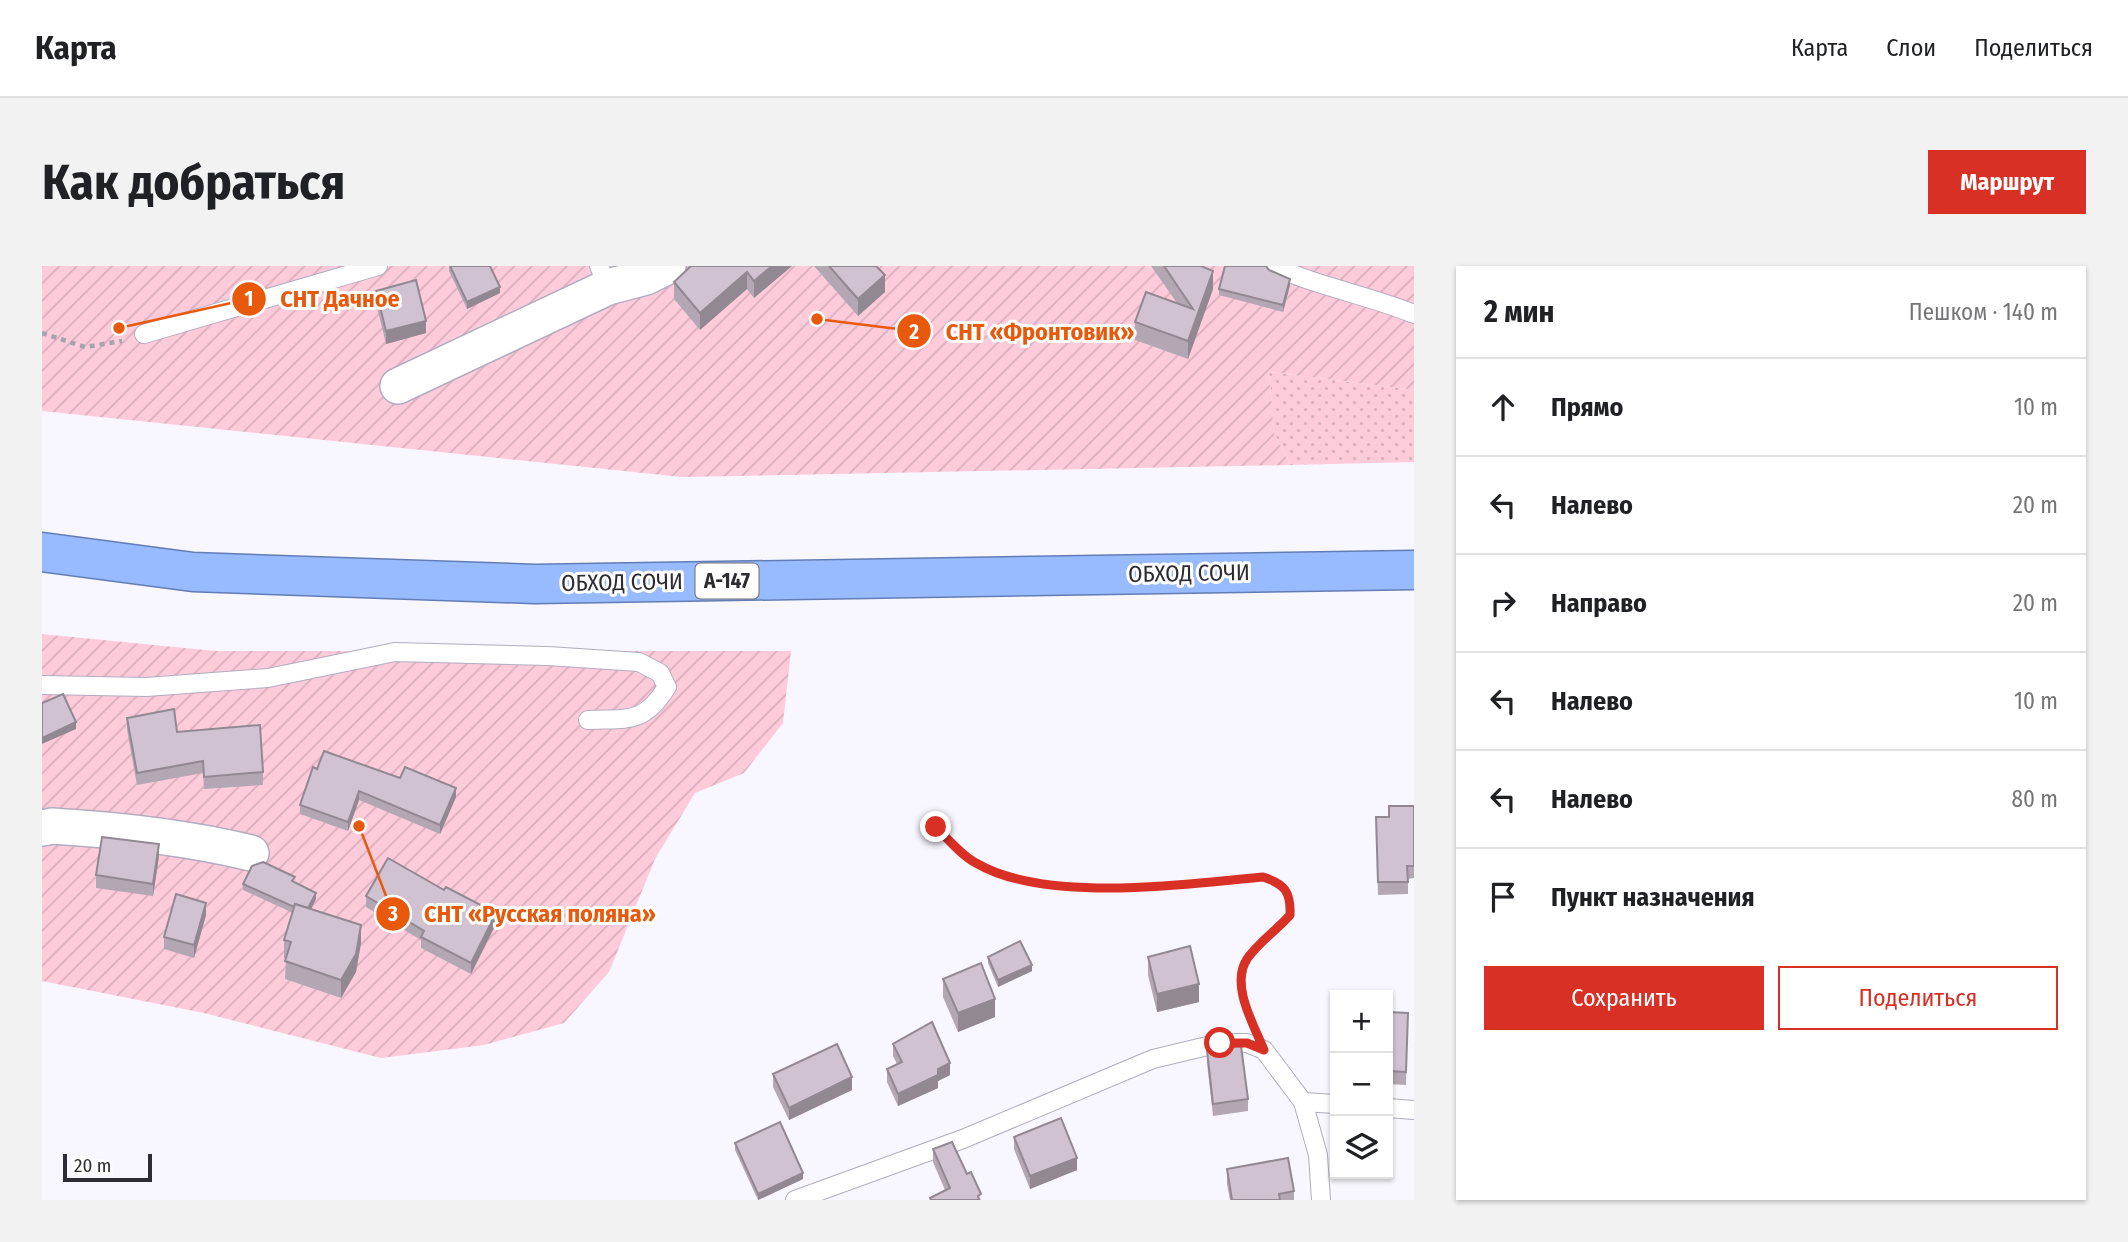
<!DOCTYPE html>
<html lang="ru">
<meta charset="utf-8">
<style>
body{margin:0;font-family:"Fira Sans Condensed",sans-serif;background:#f2f2f2;color:#202124}
.controls{position:absolute;right:21px;bottom:21px;display:grid;overflow:hidden;border-radius:0px;box-shadow:0 2px 5px #0004}
.controls button{width:63px;height:63px;display:grid;place-items:center;padding:0;border:0;border-bottom:2px solid #e0e0e0;background:#fff;color:#202124;font:35px sans-serif}
.scale{position:absolute;left:21px;bottom:18px;width:89px;box-sizing:border-box;padding-left:7px;border:4px solid #2d2c32;border-top:0;font-size:19px;line-height:24px;white-space:nowrap;color:#2d2c32;-webkit-text-stroke:5px #fff;paint-order:stroke}
.stop{position:absolute;width:21px;height:21px;margin:-16px;border:5px solid #d93025;border-radius:50%;background:#fff}
.stop.end{background:#d93025;border-color:#fff;box-shadow:0 2px 7px #0008}
.list{margin:0;padding:0;list-style:none}
h2{display:flex;justify-content:space-between;align-items:center;height:91px;margin:0;padding:0 28px;font-size:30px}
h2 small{font-size:23px;font-weight:400;color:#757577}
.list li{display:grid;grid-template-columns:46px 1fr auto;gap:21px;align-items:center;box-sizing:border-box;height:98px;padding:0 28px;border-top:2px solid #e0e0e0}
.list b{display:block;font-size:26px;white-space:nowrap}
.list em{font-size:23px;font-style:normal;color:#757577}
.actions{display:flex;gap:14px;padding:21px 28px}
.actions a{flex:1;padding:16px 0;border:2px solid #d93025;border-radius:0px;text-align:center;font-size:24px;color:#d93025}
.actions .main{background:#d93025;color:#fff}
.icon{flex:none;width:38px;height:38px;fill:none;stroke:currentColor;stroke-width:2;stroke-linecap:round;stroke-linejoin:round}
.map{position:relative;flex:none;width:1372px;height:934px;overflow:hidden;border-radius:0px}
header{display:flex;align-items:center;gap:42px;box-sizing:border-box;height:98px;padding:0 35px;background:#fff;border-bottom:2px solid #e0e0e0}
header strong{font-size:33px}
nav{display:flex;gap:38px;margin-inline-start:auto;font-size:24px}
.intro{display:flex;align-items:center;justify-content:space-between;box-sizing:border-box;height:168px;padding:0 42px}
h1{margin:0;font-size:49px}
.button{padding:18px 32px;border-radius:0px;background:#d93025;color:#fff;font-size:24px;font-weight:700}
main{display:flex;gap:42px;padding:0 42px}
aside{flex:1;background:#fff;border-radius:0px;box-shadow:0 2px 5px #0004}
.map>svg:first-child{display:block}
</style>
<header>
<strong>Карта</strong>
<nav><a>Карта</a><a>Слои</a><a>Поделиться</a></nav>
</header>
<div class="intro"><h1>Как добраться</h1><a class="button">Маршрут</a></div>
<main>
<div class="map">
<svg width="1372" height="934" viewBox="0 0 1372 934">
<defs>
<pattern id="grass-dots" width="8" height="8" patternUnits="userSpaceOnUse" patternTransform="scale(1.75)"><rect width="8" height="8" fill="#fecbdb"/><path d="M2 2h.1M6 6h.1" fill="none" stroke="#daaebc" stroke-width="1.8" stroke-linecap="round"/></pattern>
<pattern id="garden-furrows" width="10" height="10" patternUnits="userSpaceOnUse" patternTransform="scale(1.75)"><rect width="10" height="10" fill="#fecbdb"/><path d="M-1 1l2-2M0 10L10 0M9 11l2-2" fill="none" stroke="#daaebc"/></pattern>
</defs>
<rect width="100%" height="100%" fill="#f8f6fe"/>
<path fill="url(#grass-dots)" d="M1227,106l145,18v72l-124,3 -16,-32z"/>
<g fill="url(#garden-furrows)">
<path d="M0,0h1372v124l-145,-18 5,61 16,32 -608,12 -640,-66z"/>
<path d="M0,368l173,17h576l-8,72 -39,50 -49,20 -40,66 -46,113 -45,51 -80,22 -103,13 -177,-45 -162,-32z"/>
</g>
<g fill="none" stroke-linecap="round" stroke-linejoin="round">
<defs>
<g id="service">
<path d="M557,0l9,21"/>
<path d="M1232,0c44,21 94,29 140,48"/>
<path d="M102,68l234,-68"/>
<path d="M0,419l104,2 122,-9 127,-26 153,4 91,6 21,11 7,14c-24,38 -39,31 -79,33"/>
<path d="M1261,836l32,2"/>
<path d="M1346,842l26,2"/>
<path d="M753,934l168,-61 190,-80 67,-16h27l17,7 39,52 15,53 3,45"/>
</g>
<g id="minor">
<path d="M356,120l210,-99 38,-10 22,-11"/>
<path d="M0,562l10,-2c68,4 133,11 199,27"/>
</g>
<path id="trunk" d="M0,286l151,20 342,12 879,-14"/>
</defs>
<use href="#service" stroke="#b1adbe" stroke-width="20"/>
<use href="#minor" stroke="#b1adbe" stroke-width="38"/>
<use href="#trunk" stroke="#627db6" stroke-width="41"/>
<g stroke="#a5a3ab" stroke-width="4.5" stroke-dasharray="5 5" stroke-linecap="butt">
<path d="M0,67l43,14 37,-6"/>
<path d="M894,561c12,12 25,28 40,36 71,41 206,21 287,14 22,7 28,15 27,38 -36,40 -61,45 -38,105"/>
</g>
<use href="#service" stroke="#fff" stroke-width="18"/>
<use href="#minor" stroke="#fff" stroke-width="35"/>
<use href="#trunk" stroke="#98bafe" stroke-width="38"/>
</g>
<g fill="#b3a7b3">
<path d="M407,0h41l10,27 -33,16 -18,-38z"/>
<path d="M750,0l-38,32 -7,-9 -47,41 -26,-31v-17z"/>
<path d="M772,0h62l9,26 -27,24z"/>
<path d="M1109,0h50l12,23 -25,70 -53,-19v-18l42,-19z"/>
<path d="M1227,4l21,15 -7,27 -64,-17v-6z"/>
<path d="M334,25l50,42 -40,11 -10,-41z"/>
<path d="M85,452l50,14 86,40v13l-59,4 -1,-16 -66,12 -10,-55z"/>
<path d="M271,501l143,30 -16,37 -81,-34 -11,31 -48,-17v-9z"/>
<path d="M1372,540v72l-6,1v15l-30,1 -2,-78h13z"/>
<path d="M117,590l-6,40 -57,-8v-13z"/>
<path d="M253,617l21,16 -5,10 50,34 -5,29 -15,26 -56,-19 1,-21h-2v-18l9,-27 -50,-23v-6z"/>
<path d="M402,624l52,34 -25,50 -50,-26v-8l-55,-33v-11z"/>
<path d="M164,649l-12,43 -30,-9v-12z"/>
<path d="M946,691l44,14 -34,16 -10,-24z"/>
<path d="M1106,691l51,45 -42,10 -9,-37z"/>
<path d="M901,713l52,38 -37,15 -15,-35z"/>
<path d="M1346,746l20,1 -2,72 -18,-1z"/>
<path d="M851,778l57,31 -12,6v7l-40,18 -11,-24v-13l10,-5 -4,-8z"/>
<path d="M1165,784l41,49v12l-35,5 -6,-53z"/>
<path d="M731,808l79,16 -63,30 -16,-33z"/>
<path d="M972,871l63,33 -47,19 -16,-40z"/>
<path d="M693,877l68,36 -45,21 -23,-50z"/>
<path d="M891,883l34,25 14,26h-51v-2l15,-8 -12,-28z"/>
<path d="M1185,903l67,22v9h-64l-3,-16z"/>
</g>
<g fill="#928892">
<path d="M730,0h20l-38,32v-17z"/>
<path d="M1171,5v18l-25,70v-18z"/>
<path d="M705,6v17l-47,41v-17z"/>
<path d="M843,9v17l-27,24v-17z"/>
<path d="M1248,13v6l-7,27v-7z"/>
<path d="M458,21v6l-33,16v-7z"/>
<path d="M384,55v12l-40,11v-13z"/>
<path d="M34,456v7l-34,15v-6z"/>
<path d="M414,522v9l-16,37v-9z"/>
<path d="M317,525v9l-11,31v-9z"/>
<path d="M117,578v12l-6,40v-12z"/>
<path d="M274,627v6l-10,20v-6z"/>
<path d="M164,637v12l-12,43v-13z"/>
<path d="M454,647v11l-25,50v-11z"/>
<path d="M319,659v18l-5,29 -15,26v-18z"/>
<path d="M990,699v6l-34,16v-7z"/>
<path d="M1157,718v18l-42,10v-18z"/>
<path d="M953,733v18l-37,15v-19z"/>
<path d="M908,797v12l-12,6v7l-40,18v-12l40,-25z"/>
<path d="M810,811v13l-63,30v-12z"/>
<path d="M1035,892v12l-47,19v-13z"/>
<path d="M761,907v6l-45,21v-6z"/>
</g>
<g fill="#d0c2d0" stroke="#928892" stroke-width="2">
<path d="M408,0h40l10,21 -33,15z"/>
<path d="M649,0h81l-18,15 -7,-9 -47,41 -26,-31z"/>
<path d="M787,0h47l9,9 -27,24z"/>
<path d="M1122,0h37l12,5 -25,70 -53,-19 11,-30 47,17z"/>
<path d="M1183,0h41l3,4 21,9 -7,26 -64,-16z"/>
<path d="M374,14l10,41 -40,10 -10,-40z"/>
<path d="M21,428l13,28 -34,16v-35z"/>
<path d="M132,443l3,23 83,-7 3,47 -59,5 -1,-16 -66,12 -10,-55z"/>
<path d="M282,485l76,27 5,-11 51,21 -16,37 -81,-34 -11,31 -48,-17 13,-38 4,2z"/>
<path d="M1347,540h25v60h-7l1,16h-30l-2,-65h13z"/>
<path d="M60,571l57,7 -6,40 -57,-9z"/>
<path d="M346,592l56,32 2,-3 50,26 -25,50 -50,-26 3,-6 -58,-35z"/>
<path d="M221,596l32,15 -3,4 24,12 -8,15 -13,-4 -1,3 -51,-23 9,-18z"/>
<path d="M134,628l30,9 -12,42 -30,-8z"/>
<path d="M253,638l66,21 -5,29 -15,26 -56,-19 6,-19 -7,-2z"/>
<path d="M978,675l12,24 -34,15 -10,-23z"/>
<path d="M1148,680l9,38 -42,10 -9,-37z"/>
<path d="M939,697l14,36 -37,14 -15,-34z"/>
<path d="M1346,746l20,1 -2,59 -18,-1z"/>
<path d="M890,756l18,41 -12,6v6l-40,19 -11,-25 15,-7 -9,-18z"/>
<path d="M795,778l15,33 -63,31 -16,-34z"/>
<path d="M1199,780l7,53 -35,5 -6,-54z"/>
<path d="M1019,852l16,40 -47,18 -16,-39z"/>
<path d="M738,856l23,51 -45,21 -23,-51z"/>
<path d="M910,876l15,32 4,-2 10,22 -3,2 1,4h-48l-1,-2 20,-10 -17,-39z"/>
<path d="M1246,892l6,33 -15,3 1,6h-48l-5,-31z"/>
</g>
<g fill="none" stroke-linecap="round" stroke-linejoin="round">
<path stroke="#d93025" stroke-width="9" d="M894,561c12,12 25,28 40,36 70,41 207,21 287,14 22,7 28,15 27,38 -12,14 -32,28 -43,44 -17,26 7,66 17,91l-17,-7h-27"/>
</g>
<g text-anchor="middle" dominant-baseline="central" stroke-width="6" stroke-linejoin="round" paint-order="stroke">
<rect fill="#fff" stroke="#6c6b70" stroke-width="2" x="653.5" y="297.5" width="63" height="35" rx="5"/>
<g font-size="21" font-weight="bold" fill="#2d2c32">
<text x="685" y="315">А-147</text>
</g>
<g font-size="23" fill="#2d2c32" stroke="#fff">
<text transform="translate(1147 307) rotate(-1)">ОБХОД СОЧИ</text>
<text transform="translate(580 316) rotate(-1)">ОБХОД СОЧИ</text>
</g>
</g>
<path fill="none" stroke="#e8590c" stroke-width="2.5" d="M77 62L207 33M775 53L872 65M317 560L351 648"/>
<g fill="#e8590c" stroke="#fff" stroke-width="2.5">
<circle cx="77" cy="62" r="7"/>
<circle cx="775" cy="53" r="7"/>
<circle cx="317" cy="560" r="7"/>
<circle cx="207" cy="33" r="18"/>
<circle cx="872" cy="65" r="18"/>
<circle cx="351" cy="648" r="18"/>
</g>
<g font-size="21" text-anchor="middle" font-weight="bold" fill="#fff">
<text x="207" y="40">1</text>
<text x="872" y="73">2</text>
<text x="351" y="655">3</text>
</g>
<g font-size="24" text-anchor="middle" font-weight="bold" fill="#e8590c" stroke="#fff" stroke-width="6" stroke-linejoin="round" paint-order="stroke">
<text x="298" y="41">СНТ Дачное</text>
<text x="998" y="74">СНТ «Фронтовик»</text>
<text x="498" y="656">СНТ «Русская поляна»</text>
</g>
</svg>
<div class="controls">
<button>+</button>
<button>−</button>
<button><svg class="icon" aria-label="layers" viewBox="0 0 24 24"><path d="M12 4l9 5-9 5-9-5zM3 14l9 5 9-5"/></svg></button>
</div>
<div class="scale">20 m</div>
<div class="stop" style="left:1178px;top:777px"></div>
<div class="stop end" style="left:894px;top:561px"></div>
</div>
<aside>
<h2>2 мин<small>Пешком · 140 m</small></h2>
<ul class="list">
<li><svg class="icon" aria-label="ahead" viewBox="0 0 24 24"><path d="M12 20V5M6 11l6-6 6 6"/></svg><div><b>Прямо</b></div><em>10 m</em></li>
<li><svg class="icon" aria-label="left" viewBox="0 0 24 24"><path d="M17 20v-9H6M10 6l-5 5 5 5"/></svg><div><b>Налево</b></div><em>20 m</em></li>
<li><svg class="icon" aria-label="right" viewBox="0 0 24 24"><path d="M7 20v-9h11M14 6l5 5-5 5"/></svg><div><b>Направо</b></div><em>20 m</em></li>
<li><svg class="icon" aria-label="left" viewBox="0 0 24 24"><path d="M17 20v-9H6M10 6l-5 5 5 5"/></svg><div><b>Налево</b></div><em>10 m</em></li>
<li><svg class="icon" aria-label="left" viewBox="0 0 24 24"><path d="M17 20v-9H6M10 6l-5 5 5 5"/></svg><div><b>Налево</b></div><em>80 m</em></li>
<li><svg class="icon" aria-label="arrive" viewBox="0 0 24 24"><path d="M6 21V4h12l-3 4 3 4H6"/></svg><div><b>Пункт назначения</b></div></li>
</ul>
<div class="actions"><a class="main">Сохранить</a><a>Поделиться</a></div>
</aside>
</main>
